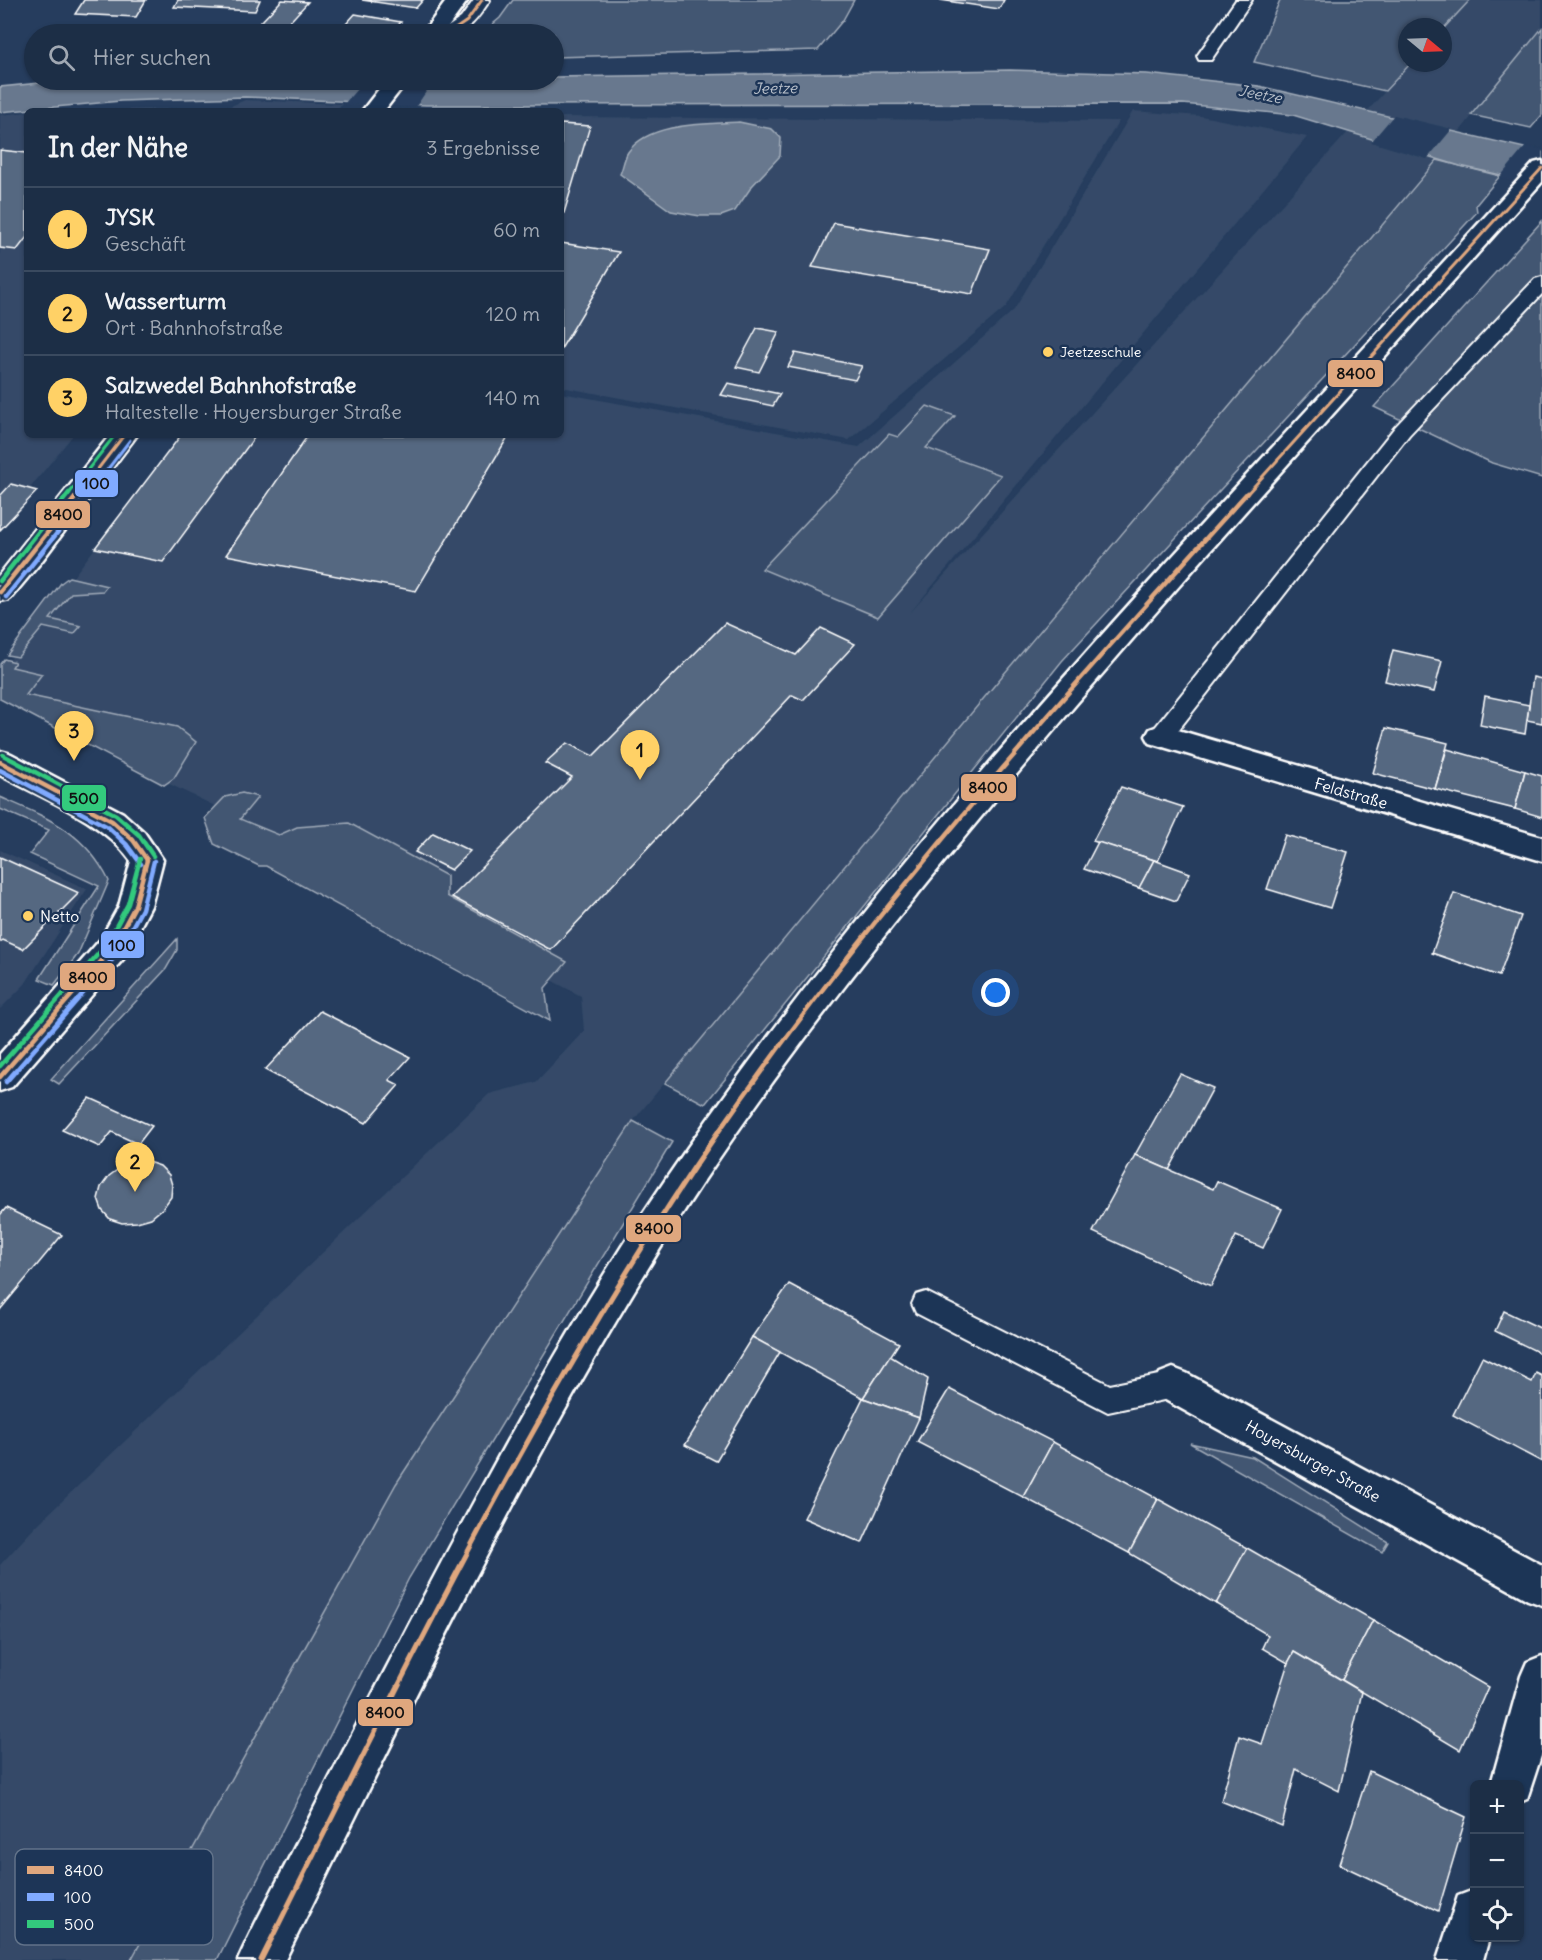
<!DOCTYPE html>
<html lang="de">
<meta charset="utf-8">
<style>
body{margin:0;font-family:Delius,sans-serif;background:#293a51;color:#f1f3f6}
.controls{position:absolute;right:18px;bottom:18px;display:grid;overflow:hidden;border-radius:9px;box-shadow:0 2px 4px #0004}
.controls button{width:54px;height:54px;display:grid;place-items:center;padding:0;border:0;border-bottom:2px solid #3a4a5f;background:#1c2e46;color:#f1f3f6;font:30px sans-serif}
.compass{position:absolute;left:1398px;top:18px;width:54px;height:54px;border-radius:50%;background:#1c2e46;box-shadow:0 2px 4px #0004;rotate:109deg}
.you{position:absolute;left:996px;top:993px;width:21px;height:21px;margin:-15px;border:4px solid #fff;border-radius:50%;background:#1a73e8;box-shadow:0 0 0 9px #1a73e833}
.badge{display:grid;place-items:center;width:39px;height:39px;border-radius:50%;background:#ffd166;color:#111;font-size:20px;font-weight:700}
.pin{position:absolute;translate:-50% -50px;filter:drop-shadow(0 2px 3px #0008)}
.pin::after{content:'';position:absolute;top:32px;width:21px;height:18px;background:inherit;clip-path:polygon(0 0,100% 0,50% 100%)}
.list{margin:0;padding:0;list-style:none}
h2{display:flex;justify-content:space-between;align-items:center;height:78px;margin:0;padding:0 24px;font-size:26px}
h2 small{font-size:20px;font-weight:400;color:#a0a8b3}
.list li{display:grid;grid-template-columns:39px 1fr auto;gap:18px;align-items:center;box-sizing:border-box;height:84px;padding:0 24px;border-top:2px solid #3a4a5f}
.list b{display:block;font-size:22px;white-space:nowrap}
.list p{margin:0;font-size:20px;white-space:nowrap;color:#a0a8b3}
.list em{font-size:20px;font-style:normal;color:#a0a8b3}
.icon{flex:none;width:33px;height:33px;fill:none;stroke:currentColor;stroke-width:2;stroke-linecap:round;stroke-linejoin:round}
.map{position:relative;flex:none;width:1542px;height:1960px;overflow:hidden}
.search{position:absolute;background:#1c2e46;box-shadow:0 2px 4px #0004;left:24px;top:24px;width:540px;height:66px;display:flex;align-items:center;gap:15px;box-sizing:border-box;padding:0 21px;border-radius:33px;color:#a0a8b3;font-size:22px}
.panel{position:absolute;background:#1c2e46;box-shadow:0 2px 4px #0004;left:24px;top:108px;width:540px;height:330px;border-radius:9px}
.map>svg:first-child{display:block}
</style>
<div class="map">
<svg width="1542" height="1960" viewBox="0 0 1542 1960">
<rect width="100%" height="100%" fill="#263d5e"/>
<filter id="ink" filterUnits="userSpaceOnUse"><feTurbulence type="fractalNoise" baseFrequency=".0167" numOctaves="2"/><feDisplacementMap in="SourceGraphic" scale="12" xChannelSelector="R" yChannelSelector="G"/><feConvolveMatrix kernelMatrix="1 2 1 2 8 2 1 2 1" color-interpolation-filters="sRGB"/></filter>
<g filter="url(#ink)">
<g fill="#344a68">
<path d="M1470,0h72v28l-105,132 -434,515 -370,446 -237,363 -265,476h-131v-395l37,-40 452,-431 47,-12 48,-51 -3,-35 -271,-144 -271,-131 -39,-22v-26l181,-238h380v-42l298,54 155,-137 119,-199 68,5 106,21 -398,477 502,-551h32v-34z"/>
<path d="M245,100l97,4 -6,7h-279l169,-3z"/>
<path d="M27,112v323h46l-73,90v-410z"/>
<path d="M561,117l558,4 -113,186 -157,133 -288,-53z"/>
<path d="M0,850l87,39 -62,95 -25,25z"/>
</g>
<g fill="#425672" stroke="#a0aab8" stroke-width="1.5">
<path d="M513,0h341l-11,20 -25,30 -264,7v-23h-73l19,-16z"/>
<path d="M1280,0h190l-27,29v-2h-36v36h4l-26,28 -131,-29z"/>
<path d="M1542,28v87l-11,13 -60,-13z"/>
<path d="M1437,160l63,16 -24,29 1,7 -415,449 -357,443 -40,-21 338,-408z"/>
<path d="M1542,221v257l-50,-15 -118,-56z"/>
<path d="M927,406l28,10 -29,32 75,27 -123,142 -116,-48 127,-135 9,3z"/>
<path d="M69,577l38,9 -4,5 -32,2 -21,26 31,7 -7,8 -31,-7 -25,30 -11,-2 54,-72z"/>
<path d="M4,659l11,3 -3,5 30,7 -16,21 151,32 19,15 -22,36 -10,7 -164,-86v-35z"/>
<path d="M242,793l16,4 -18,22 39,16 18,-8 52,-4 98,53v20l120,66 -22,26 5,33 -284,-155h-7l-45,-22 -9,-26 20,-21z"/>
<path d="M0,797c48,21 84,34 109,84l-31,73 -24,31 -15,-6 60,-93 -69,-32 19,-24 -49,-21z"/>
<path d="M177,939v11l-11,19 -107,115 -8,-5z"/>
<path d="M633,1121l39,21 -263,436 -192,382h-86l265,-476z"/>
<path d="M1190,1443l63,14 135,85 -6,10z"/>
</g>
<g fill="#67788e" stroke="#a4aebb" stroke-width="1.5">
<path d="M1010,70l137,4 112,12 283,66v32l-82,-18 -167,-51 -110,-11 -757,1 -181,-8 -124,4 -121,11v-25l70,-7h484v-3z"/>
<path d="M739,122l33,7 9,9 -1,18 -28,30 -17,25 -14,5h-21l-29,-5 -51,-37c3,-6 4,-16 8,-22 21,-30 79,-28 111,-30z"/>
</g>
<g fill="#263d5e">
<path d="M365,80h69l-19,28 -71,-4z"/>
<path d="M1394,115l58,14 -25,30 -56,-17z"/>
<path d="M1526,146l16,3v38l-43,-9z"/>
</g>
<g fill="#556781" stroke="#fff" stroke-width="1.5">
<path d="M84,0h62l-10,17 -61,-3z"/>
<path d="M178,0h82l-5,11 -81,-4z"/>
<path d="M282,0l26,2 -23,25 -25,-4z"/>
<path d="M362,0h61l-7,8z"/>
<path d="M940,0h64l-5,9z"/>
<path d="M355,14l46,8 -11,12h-53z"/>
<path d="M561,124l29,2 -26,87h-3z"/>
<path d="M0,150l27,3v84l-10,13 -17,-2z"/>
<path d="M834,223l156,26 -18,45 -160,-27z"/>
<path d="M561,243l58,9 -58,97z"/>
<path d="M757,328l22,4 -20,40 -23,-5z"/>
<path d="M795,353l67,13 -7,14 -67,-13z"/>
<path d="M728,383l52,11 -7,12 -52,-11z"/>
<path d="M181,435h75l-93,127 -68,-14z"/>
<path d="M308,435h201l-93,156 -190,-36z"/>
<path d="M11,484l26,7 -37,39v-34z"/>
<path d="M725,623l71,32 25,-27 34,16 -52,56 -11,-5 -241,255 -99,-53 120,-120 -27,-14 22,-20 26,13z"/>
<path d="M1393,650l49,11 -8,31 -49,-11z"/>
<path d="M1533,677l9,2v44l-15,-3z"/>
<path d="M1485,696l44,9 -4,29 -45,-9z"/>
<path d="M1386,728l62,15 -13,46 -62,-16z"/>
<path d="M1447,749l78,22 -10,38 -80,-20z"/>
<path d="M1525,771l17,5v41l-27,-8z"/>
<path d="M1121,787l62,20 -25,54 -65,-20z"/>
<path d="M433,833l37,18 -19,19 -36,-18z"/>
<path d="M1285,835l63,17 -18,56 -63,-19z"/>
<path d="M1098,842l56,18 -15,28 -55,-19z"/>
<path d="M0,857l79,36 -56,56 -20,-9 -3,2z"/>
<path d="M1154,860l36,13 -14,28 -37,-13z"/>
<path d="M1454,893l67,23 -22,60 -67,-23z"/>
<path d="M320,1011l90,46 -21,23 10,5 -33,38 -101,-53z"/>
<path d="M1180,1074l33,14 -44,82 -34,-15z"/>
<path d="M90,1098l62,28 -14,18 -26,-12 -12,15 -38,-17z"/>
<path d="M1135,1155l78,34 4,-8 65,28 -19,39 -27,-12 -25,50 -118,-54z"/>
<path d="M148,1162l12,4 9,9 3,10 -1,12 -8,11 -12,10 -14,4 -15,1 -12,-4 -8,-9 -4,-11 3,-12 8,-11 11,-8 15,-5z"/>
<path d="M6,1208l56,27 -62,75v-95z"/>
<path d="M789,1284l110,59 -36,55 -111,-61z"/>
<path d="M1504,1311l38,18v25l-47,-23z"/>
<path d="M752,1337l28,15 -64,109 -31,-16z"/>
<path d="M890,1356l38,23 -9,39 -56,-20z"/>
<path d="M1482,1357l50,25 4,-9 6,3v86l-89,-47z"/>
<path d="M949,1389l104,53 -30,55 -106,-55z"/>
<path d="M863,1398l56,20 -57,125 -58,-25z"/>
<path d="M1053,1442l105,57 -29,54 -106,-56z"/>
<path d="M1158,1499l89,49 -31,56 -87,-51z"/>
<path d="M1247,1548l126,72 -31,60 -48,-28 -6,11 -26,-15 6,-13 -52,-31z"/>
<path d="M1373,1620l115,67 -28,63 -118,-70z"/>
<path d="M1294,1652l68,40 -23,99 -43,-22 -14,57 -61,-25 18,-65 23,8 26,-81z"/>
<path d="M1369,1771l97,46 -28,94 -99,-47z"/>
</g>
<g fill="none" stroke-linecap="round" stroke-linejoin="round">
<defs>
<g id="service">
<path d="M474,0h16c-15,22 -21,34 -50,34l2,-3 19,-13z"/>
<path d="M1236,0h16l-41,60h-12l-2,-4z"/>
<path d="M1542,277v17l-133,141 -240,307 -8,2 -8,-2 -4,-6 4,-6 242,-303 140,-148z"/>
<path d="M926,1292l184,93 63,-13 10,4 5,9 -5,9 -10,4 -65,14 -192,-99 -4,-9 4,-9z"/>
</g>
<g id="minor">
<path d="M1161,725l381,112v24l-392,-118 -4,-7 4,-7z"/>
<path d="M0,751l11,3 112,59 21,19 19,28 -12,46 -27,52 -112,129 -12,4v-37l100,-114 19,-34 12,-45c-29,-41 -87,-62 -131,-86z"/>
<path d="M1173,1368l13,5 356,192v40l-14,-5 -368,-203 -6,-12 6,-12z"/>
<path d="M1542,1656v97l-15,46 -7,3v-18h-29l30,-108 6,-14z"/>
<path d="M1474,1890v48h15l-6,22h-46l21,-64z"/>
</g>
<g id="secondary">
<path d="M447,0h21l-25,34h-21z"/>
<path d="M386,80h22l-24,31h-22z"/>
<path d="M110,435h27l-96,127 -31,37 -10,2v-27z"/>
</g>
<path id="primary" d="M1542,161v21c-193,216 -391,428 -575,652 -93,113 -185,229 -266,351 -161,244 -286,513 -416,775h-47c15,-34 33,-67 50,-100 30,-60 61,-120 92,-180 94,-181 190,-365 308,-533 248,-354 556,-664 846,-984z"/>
</defs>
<use href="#service" stroke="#fff" stroke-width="4"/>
<use href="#minor" stroke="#fff" stroke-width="5"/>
<use href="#secondary" stroke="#fff" stroke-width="5"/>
<use href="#primary" stroke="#fff" stroke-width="5"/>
<use href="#service" fill="#1d3557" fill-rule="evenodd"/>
<use href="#minor" fill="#1d3557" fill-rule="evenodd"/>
<use href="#secondary" fill="#1d3557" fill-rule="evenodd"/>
<use href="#primary" fill="#1d3557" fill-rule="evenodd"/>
<defs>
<g id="bus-1-far2">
<path d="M448,34l19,-13 15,-21"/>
<path d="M78,495l46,-60"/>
<path d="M1246,495l296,-327"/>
</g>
<g id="bus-1-far1">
<path d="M0,592l79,-99"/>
<path d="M0,762l112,59 21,19 14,20"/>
<path d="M0,1077l112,-128 23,-43 12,-46"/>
<path d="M717,1134c158,-228 344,-436 530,-641"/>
</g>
<path id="bus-1" d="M261,1960c141,-282 278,-568 457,-828"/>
<path id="bus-2-far1" d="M88,495l42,-55"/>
<g id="bus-2">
<path d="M6,597l83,-104"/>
<path d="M0,770l108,57 19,18 14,19"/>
<path d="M6,1082l112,-129 24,-44 12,-48"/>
</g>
<path id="bus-3-far1" d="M68,495l47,-60"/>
<g id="bus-3">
<path d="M0,581l69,-88"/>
<path d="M3,755l113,60 23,20 14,21"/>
<path d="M0,1066l106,-121 22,-41 12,-45"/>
</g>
</defs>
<use href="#bus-1-far2" stroke="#1d3557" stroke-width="6"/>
<use href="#bus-1-far1" stroke="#1d3557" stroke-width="9"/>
<use href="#bus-1" stroke="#1d3557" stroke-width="10"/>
<use href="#bus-2-far1" stroke="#1d3557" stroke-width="6"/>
<use href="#bus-2" stroke="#1d3557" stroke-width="9"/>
<use href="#bus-3-far1" stroke="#1d3557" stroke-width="6"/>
<use href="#bus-3" stroke="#1d3557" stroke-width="9"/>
<use href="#bus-1-far2" stroke="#dfa77e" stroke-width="3"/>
<use href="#bus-1-far1" stroke="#dfa77e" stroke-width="4.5"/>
<use href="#bus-1" stroke="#dfa77e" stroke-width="5"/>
<use href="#bus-2-far1" stroke="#80aaff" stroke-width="3"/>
<use href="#bus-2" stroke="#80aaff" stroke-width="4.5"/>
<use href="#bus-3-far1" stroke="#33ca7d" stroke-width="3"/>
<use href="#bus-3" stroke="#33ca7d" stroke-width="4.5"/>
</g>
</g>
<g fill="#ffd166" stroke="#1d3557" stroke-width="2">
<circle cx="1048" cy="352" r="6"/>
<circle cx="28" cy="916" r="6"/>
</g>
<g text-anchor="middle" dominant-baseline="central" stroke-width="5" stroke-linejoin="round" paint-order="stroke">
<g font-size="14" fill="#fff" stroke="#1d3557" text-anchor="start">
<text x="1060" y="352">Jeetzeschule</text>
</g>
<g font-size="15" font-style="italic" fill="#bbc2cc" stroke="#1d3557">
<text transform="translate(775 88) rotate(-1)">Jeetze</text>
<text transform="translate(1260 94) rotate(11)">Jeetze</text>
</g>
<g font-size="16" fill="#fff" stroke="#1d3557">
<text transform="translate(1351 793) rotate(16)">Feldstraße</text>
<text transform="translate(1313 1461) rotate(29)">Hoyersburger Straße</text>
</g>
<g font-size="16" fill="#fff" stroke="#1d3557" text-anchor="start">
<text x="40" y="916">Netto</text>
</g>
</g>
<rect x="15" y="1849" width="198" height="96" rx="9" fill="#1d3557" stroke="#617289" stroke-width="1.5"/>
<rect x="27" y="1866" width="27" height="8" fill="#dfa77e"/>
<rect x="27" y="1893" width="27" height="8" fill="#80aaff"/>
<rect x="27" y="1920" width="27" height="8" fill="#33ca7d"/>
<g font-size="16" fill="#fff">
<text x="64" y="1876">8400</text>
<text x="64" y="1903">100</text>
<text x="64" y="1930">500</text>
</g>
<g stroke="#1d3557" stroke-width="2">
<rect x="1327" y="359" width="57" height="29" rx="6" fill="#dfa77e"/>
<rect x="74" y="469" width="45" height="29" rx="6" fill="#80aaff"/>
<rect x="35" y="500" width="56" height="29" rx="6" fill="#dfa77e"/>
<rect x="960" y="773" width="57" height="29" rx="6" fill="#dfa77e"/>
<rect x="61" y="784" width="46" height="28" rx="6" fill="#33ca7d"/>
<rect x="100" y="930" width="45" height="29" rx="6" fill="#80aaff"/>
<rect x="59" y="962" width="57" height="29" rx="6" fill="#dfa77e"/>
<rect x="625" y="1214" width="57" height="29" rx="6" fill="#dfa77e"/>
<rect x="357" y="1698" width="57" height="29" rx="6" fill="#dfa77e"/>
</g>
<g font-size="16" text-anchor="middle" font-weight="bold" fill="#111">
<text x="1356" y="379">8400</text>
<text x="96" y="489">100</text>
<text x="63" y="520">8400</text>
<text x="988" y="793">8400</text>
<text x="84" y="804">500</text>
<text x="122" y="951">100</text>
<text x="88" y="983">8400</text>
<text x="654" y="1234">8400</text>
<text x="385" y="1718">8400</text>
</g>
</svg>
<div class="controls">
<button>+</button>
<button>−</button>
<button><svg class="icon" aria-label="locate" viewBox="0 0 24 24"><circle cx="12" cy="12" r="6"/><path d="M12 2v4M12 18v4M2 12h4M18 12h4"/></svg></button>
</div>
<svg class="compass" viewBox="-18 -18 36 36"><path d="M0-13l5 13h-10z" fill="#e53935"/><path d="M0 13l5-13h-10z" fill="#a0a8b3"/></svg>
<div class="you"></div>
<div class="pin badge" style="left:640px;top:780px">1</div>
<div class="pin badge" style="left:135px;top:1192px">2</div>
<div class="pin badge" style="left:74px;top:761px">3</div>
<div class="search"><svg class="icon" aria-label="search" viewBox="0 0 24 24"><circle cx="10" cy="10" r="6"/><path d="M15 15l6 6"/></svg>Hier suchen</div>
<section class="panel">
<h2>In der Nähe<small>3 Ergebnisse</small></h2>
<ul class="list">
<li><span class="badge">1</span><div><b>JYSK</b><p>Geschäft</p></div><em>60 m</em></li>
<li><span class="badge">2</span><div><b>Wasserturm</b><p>Ort · Bahnhofstraße</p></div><em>120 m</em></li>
<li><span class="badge">3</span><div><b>Salzwedel Bahnhofstraße</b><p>Haltestelle · Hoyersburger Straße</p></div><em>140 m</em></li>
</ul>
</section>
</div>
